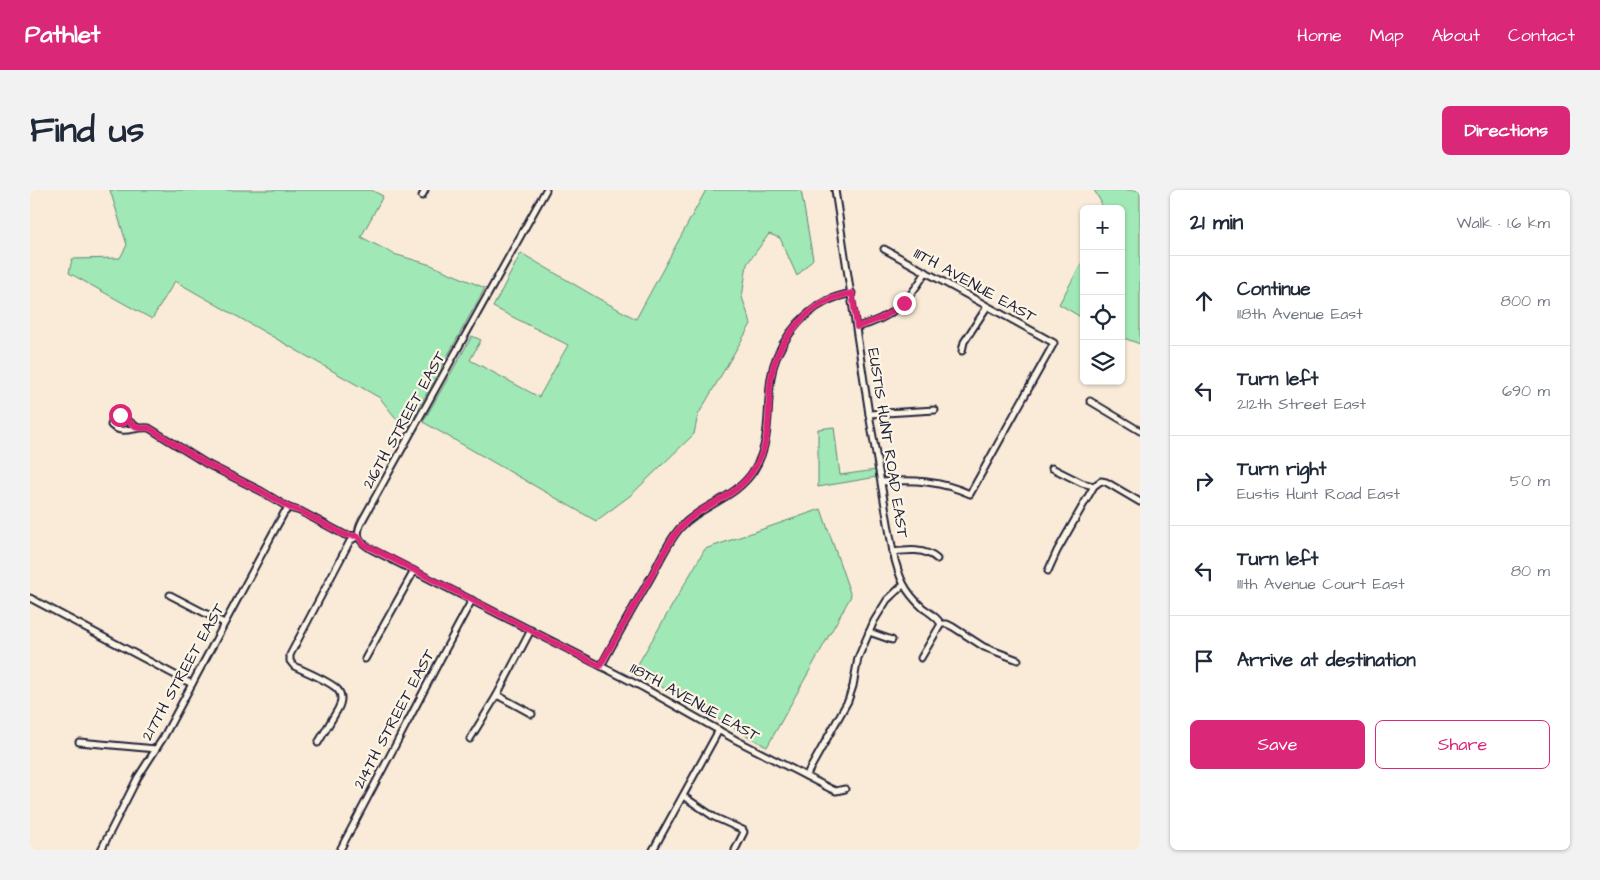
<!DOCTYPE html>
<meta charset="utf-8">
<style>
body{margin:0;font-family:"Architects Daughter",sans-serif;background:#f2f2f3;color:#1f2937}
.controls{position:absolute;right:15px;top:15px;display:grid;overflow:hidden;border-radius:8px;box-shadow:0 1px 4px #0004}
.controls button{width:45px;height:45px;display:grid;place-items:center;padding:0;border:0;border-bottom:1px solid #e0e1e3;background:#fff;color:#1f2937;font:25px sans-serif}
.stop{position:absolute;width:15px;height:15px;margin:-11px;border:4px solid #db2777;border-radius:50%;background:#fff}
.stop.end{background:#db2777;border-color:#fff;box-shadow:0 1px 5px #0008}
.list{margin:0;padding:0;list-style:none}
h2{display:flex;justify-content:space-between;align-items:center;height:65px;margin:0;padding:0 20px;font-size:21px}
h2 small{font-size:16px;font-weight:400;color:#747a83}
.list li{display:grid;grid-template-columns:32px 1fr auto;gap:15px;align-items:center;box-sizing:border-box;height:90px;padding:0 20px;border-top:1px solid #e0e1e3}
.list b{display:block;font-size:19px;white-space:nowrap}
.list p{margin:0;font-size:16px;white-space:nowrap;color:#747a83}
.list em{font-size:16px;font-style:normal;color:#747a83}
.actions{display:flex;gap:10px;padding:15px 20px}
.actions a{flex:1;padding:11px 0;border:1px solid #db2777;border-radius:8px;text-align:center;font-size:18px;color:#db2777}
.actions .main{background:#db2777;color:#fff}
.icon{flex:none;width:28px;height:28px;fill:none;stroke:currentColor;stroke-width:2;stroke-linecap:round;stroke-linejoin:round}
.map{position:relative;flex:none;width:1110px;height:660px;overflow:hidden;border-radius:8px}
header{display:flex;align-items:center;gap:30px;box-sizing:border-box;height:70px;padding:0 25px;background:#db2777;color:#fff}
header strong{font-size:24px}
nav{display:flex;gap:28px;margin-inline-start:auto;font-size:18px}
.intro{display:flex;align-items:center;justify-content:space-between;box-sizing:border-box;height:120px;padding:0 30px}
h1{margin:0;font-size:35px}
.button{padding:12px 22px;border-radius:8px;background:#db2777;color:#fff;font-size:18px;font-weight:700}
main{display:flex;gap:30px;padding:0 30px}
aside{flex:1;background:#fff;border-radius:8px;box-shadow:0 1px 4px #0004}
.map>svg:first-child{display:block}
</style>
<header>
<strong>Pathlet</strong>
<nav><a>Home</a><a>Map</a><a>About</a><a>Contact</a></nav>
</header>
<div class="intro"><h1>Find us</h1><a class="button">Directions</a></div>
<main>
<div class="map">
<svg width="1110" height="660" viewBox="0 0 1110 660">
<rect width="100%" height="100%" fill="#f9ebd7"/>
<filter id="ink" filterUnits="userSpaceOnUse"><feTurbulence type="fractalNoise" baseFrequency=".02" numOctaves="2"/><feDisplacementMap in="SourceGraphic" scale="10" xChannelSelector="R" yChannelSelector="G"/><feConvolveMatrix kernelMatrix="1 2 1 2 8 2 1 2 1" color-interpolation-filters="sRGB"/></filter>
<g filter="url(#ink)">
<g fill="#a0e8b6" stroke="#618578">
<path d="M80,0h261l12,6 -22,41 33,17 37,11 54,23 -79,143 -26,-33 -205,-117 -23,38 -83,-46 3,-14 48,-1 7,-13z"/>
<path d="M676,0h95l12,69 -16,17 -17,-38 -11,-4 -22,30 -5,33 9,27 -53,91 -4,19 -63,61 -35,26 -173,-99 49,-86 9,4 -11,20 69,37 29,-52 -75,-38 28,-54 73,43 42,23z"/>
<path d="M1064,0h46v154l-19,-7v-128h-21l1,-7z"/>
<path d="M1054,69v60l-25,-15z"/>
<path d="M804,237l6,48 36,-5 1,7 -59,10v-58z"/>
<path d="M791,319l30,87 -84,151 -133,-76 71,-122z"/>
</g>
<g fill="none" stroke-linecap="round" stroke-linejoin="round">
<defs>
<g id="minor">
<path d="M516,0l-184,331c-7,14 -4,20 9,28l273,139 92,52 95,49 5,2 9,-2"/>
<path d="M805,0l34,224 24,138c6,25 11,39 30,56 7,5 14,9 18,16"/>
<path d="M392,6l3,-6"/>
<path d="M827,137c34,-8 51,-25 69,-55"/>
<path d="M932,161l2,-9 23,-35"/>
<path d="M1060,211l50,30"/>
<path d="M839,224l66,-4"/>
<path d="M108,238l-18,-13c-5,-1 -8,6 -9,10 11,11 24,1 38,3l58,36 54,27 28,17 11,3 45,24 13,1"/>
<path d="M1022,278l30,15 12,3"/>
<path d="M852,292c31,-3 59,-1 88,12l84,-151 -170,-94"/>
<path d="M863,362c15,-2 32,-4 44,7"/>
<path d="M1018,381l9,-20 37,-65 7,-5 5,1 34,20"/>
<path d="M140,405l54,28"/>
<path d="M0,408l162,86"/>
<path d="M911,434h6l6,3 31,20 34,13"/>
<path d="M839,442l23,8"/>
<path d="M891,468l20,-34"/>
<path d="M335,469l49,-88"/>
<path d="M571,476c16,-30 33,-60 50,-89 9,-17 17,-35 29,-49 22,-24 56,-29 74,-58 18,-29 12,-60 17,-92 4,-31 28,-63 56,-77 7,-4 16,-6 25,-8"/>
<path d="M467,505l35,19"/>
<path d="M440,549l27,-44 34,-65"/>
<path d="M49,552l77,7"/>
<path d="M288,553l20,-34c3,-6 5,-13 0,-19 -6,-8 -34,-19 -44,-24l-4,-5v-6l60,-114 8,-5"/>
<path d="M776,586l42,-75 5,-15 5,-28 16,-37 13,-21 16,-15"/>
<path d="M653,606l31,21 29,13 1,2 -9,18"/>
<path d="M71,660l37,-73 25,-39 110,-205 11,-20 5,-5"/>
<path d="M310,660c19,-36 38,-72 57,-108 25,-47 49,-95 75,-142"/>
<path d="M623,660l66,-120"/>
</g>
</defs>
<use href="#minor" stroke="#22223b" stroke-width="9"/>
<use href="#minor" stroke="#fcf5e5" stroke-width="5"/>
</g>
</g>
<g fill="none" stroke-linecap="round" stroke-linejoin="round" filter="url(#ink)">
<path stroke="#db2777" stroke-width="6" d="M90,225l18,13h11l58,36 54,27 29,17 10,3 45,24 13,1 5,8 8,4 229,118c17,-30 34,-60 51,-89 9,-17 17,-35 29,-49 26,-29 60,-27 79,-68 13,-26 8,-54 12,-82 4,-31 28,-63 56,-77 7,-4 16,-6 25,-8l5,34 25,-9 22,-15"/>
</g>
<g text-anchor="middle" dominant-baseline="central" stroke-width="4.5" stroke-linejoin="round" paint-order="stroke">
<g font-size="16" fill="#22223b" stroke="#fcf5e5">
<text transform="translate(945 95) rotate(29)">111TH AVENUE EAST</text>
<text transform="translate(374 230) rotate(-61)">216TH STREET EAST</text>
<text transform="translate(858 253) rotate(81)">EUSTIS HUNT ROAD EAST</text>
<text transform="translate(153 482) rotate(-61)">217TH STREET EAST</text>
<text transform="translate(665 512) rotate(29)">118TH AVENUE EAST</text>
<text transform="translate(364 529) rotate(-62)">214TH STREET EAST</text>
</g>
</g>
</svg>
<div class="controls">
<button>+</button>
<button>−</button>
<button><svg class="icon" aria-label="locate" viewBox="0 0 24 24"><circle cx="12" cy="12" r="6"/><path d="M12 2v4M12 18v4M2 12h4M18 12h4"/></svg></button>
<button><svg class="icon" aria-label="layers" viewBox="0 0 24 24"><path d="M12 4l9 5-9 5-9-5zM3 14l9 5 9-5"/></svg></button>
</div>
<div class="stop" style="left:90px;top:225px"></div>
<div class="stop end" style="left:874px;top:113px"></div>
</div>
<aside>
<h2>21 min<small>Walk · 1.6 km</small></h2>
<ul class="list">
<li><svg class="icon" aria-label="ahead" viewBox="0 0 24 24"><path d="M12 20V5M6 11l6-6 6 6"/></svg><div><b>Continue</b><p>118th Avenue East</p></div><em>800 m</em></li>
<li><svg class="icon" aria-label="left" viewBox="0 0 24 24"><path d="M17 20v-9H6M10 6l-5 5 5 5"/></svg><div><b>Turn left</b><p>212th Street East</p></div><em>690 m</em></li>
<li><svg class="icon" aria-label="right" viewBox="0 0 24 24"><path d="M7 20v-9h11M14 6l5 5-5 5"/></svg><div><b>Turn right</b><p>Eustis Hunt Road East</p></div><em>50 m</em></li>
<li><svg class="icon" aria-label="left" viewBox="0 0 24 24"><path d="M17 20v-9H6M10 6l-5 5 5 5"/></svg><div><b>Turn left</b><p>111th Avenue Court East</p></div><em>80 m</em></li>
<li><svg class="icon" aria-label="arrive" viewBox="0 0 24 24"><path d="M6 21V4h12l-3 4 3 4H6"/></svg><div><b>Arrive at destination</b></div></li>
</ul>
<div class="actions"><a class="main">Save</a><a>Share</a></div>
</aside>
</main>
